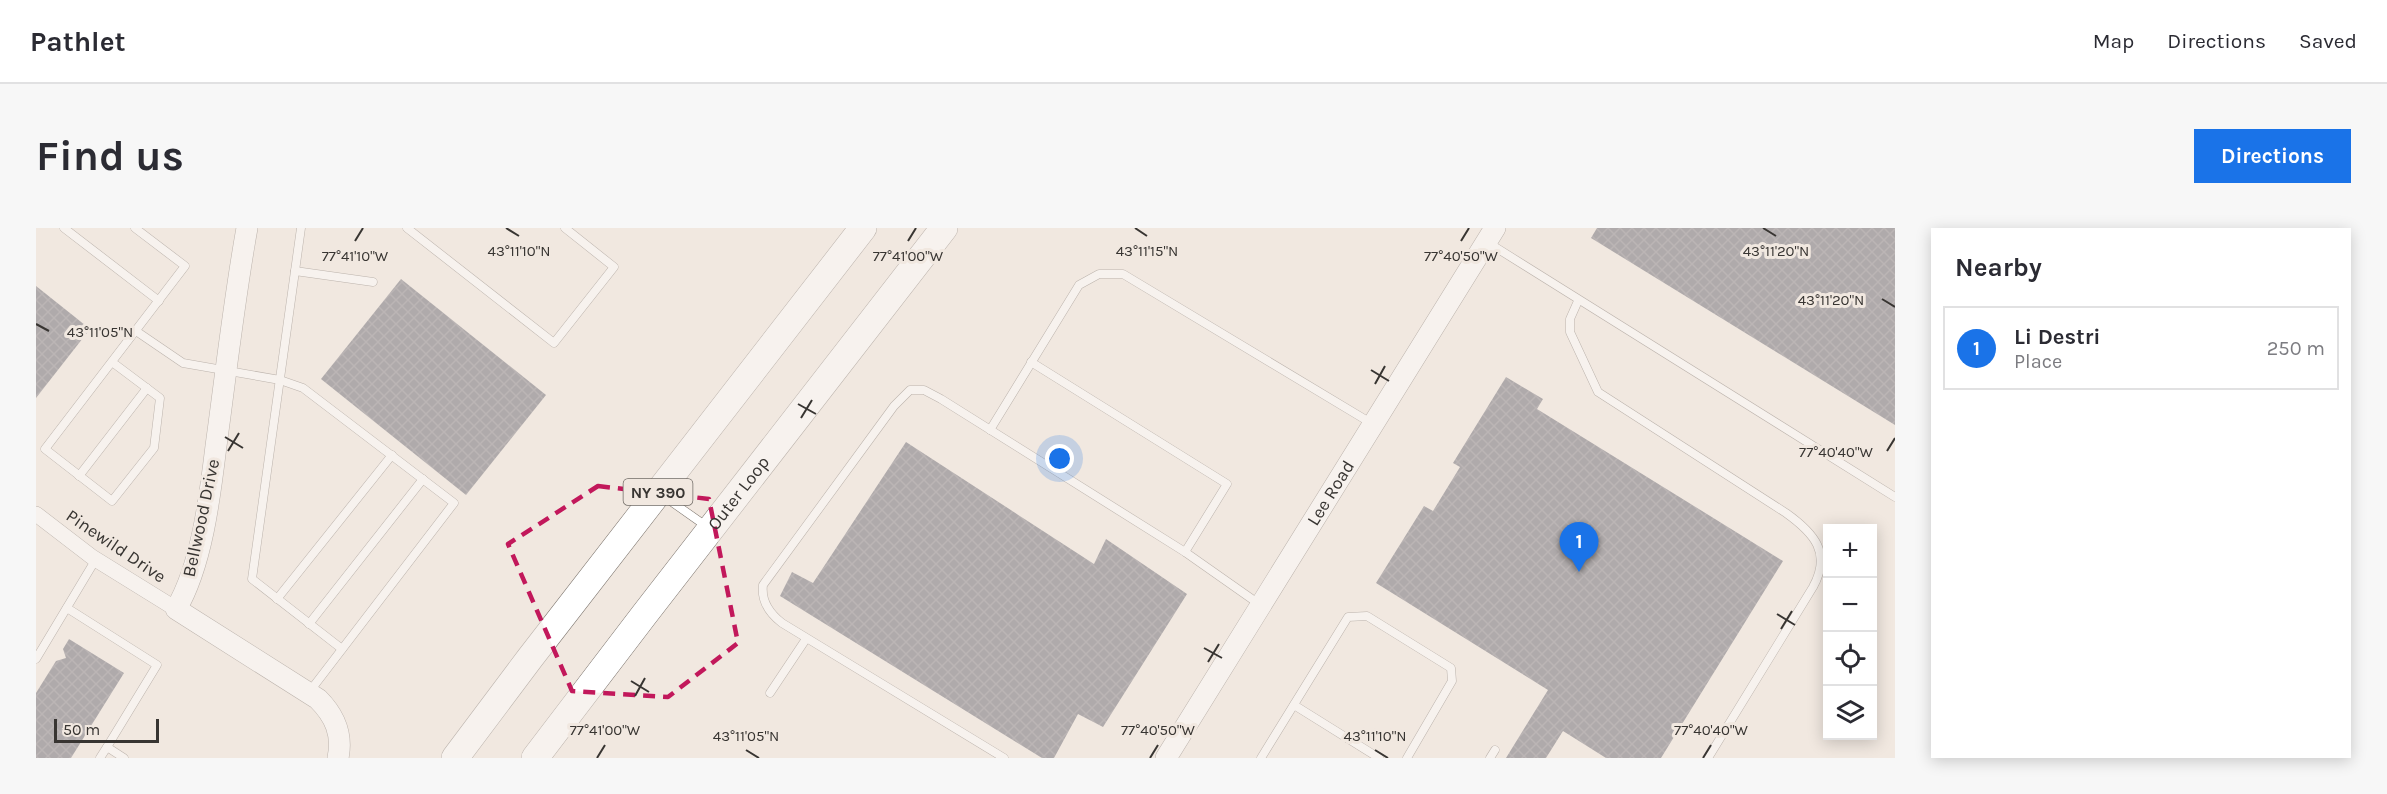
<!DOCTYPE html>
<meta charset="utf-8">
<style>
body{margin:0;font-family:Karla,sans-serif;background:#f7f7f7;color:#2b2b33}
.controls{position:absolute;right:18px;bottom:18px;display:grid;overflow:hidden;border-radius:0px;box-shadow:0 3px 15px #0003}
.controls button{width:54px;height:54px;display:grid;place-items:center;padding:0;border:0;border-bottom:2px solid #e1e1e2;background:#fff;color:#2b2b33;font:30px sans-serif}
.scale{position:absolute;left:18px;bottom:15px;width:105px;box-sizing:border-box;padding-left:6px;border:3px solid #383532;border-top:0;font-size:16px;line-height:21px;white-space:nowrap;color:#383532;-webkit-text-stroke:4px #f1e8e0;paint-order:stroke}
.you{position:absolute;left:1024px;top:231px;width:21px;height:21px;margin:-15px;border:4px solid #fff;border-radius:50%;background:#1a73e8;box-shadow:0 0 0 9px #1a73e833}
.badge{display:grid;place-items:center;width:39px;height:39px;border-radius:50%;background:#1a73e8;color:#fff;font-size:20px;font-weight:700}
.pin{position:absolute;translate:-50% -50px;filter:drop-shadow(0 2px 3px #0008)}
.pin::after{content:'';position:absolute;top:32px;width:21px;height:18px;background:inherit;clip-path:polygon(0 0,100% 0,50% 100%)}
.list{margin:0;padding:0;list-style:none}
h2{display:flex;justify-content:space-between;align-items:center;height:78px;margin:0;padding:0 24px;font-size:26px}
h2 small{font-size:20px;font-weight:400;color:#7c7c81}
.list li{display:grid;grid-template-columns:39px 1fr auto;gap:18px;align-items:center;box-sizing:border-box;height:84px;margin:0 12px 12px;padding:0 12px;border:2px solid #e1e1e2;border-radius:0px}
.list b{display:block;font-size:22px;white-space:nowrap}
.list p{margin:0;font-size:20px;white-space:nowrap;color:#7c7c81}
.list em{font-size:20px;font-style:normal;color:#7c7c81}
.icon{flex:none;width:33px;height:33px;fill:none;stroke:currentColor;stroke-width:2;stroke-linecap:round;stroke-linejoin:round}
.map{position:relative;flex:none;width:1859px;height:530px;overflow:hidden;border-radius:0px}
header{display:flex;align-items:center;gap:36px;box-sizing:border-box;height:84px;padding:0 30px;background:#fff;border-bottom:2px solid #e1e1e2}
header strong{font-size:28px}
nav{display:flex;gap:33px;margin-inline-start:auto;font-size:21px}
.intro{display:flex;align-items:center;justify-content:space-between;box-sizing:border-box;height:144px;padding:0 36px}
h1{margin:0;font-size:42px}
.button{padding:15px 27px;border-radius:0px;background:#1a73e8;color:#fff;font-size:21px;font-weight:700}
main{display:flex;gap:36px;padding:0 36px}
aside{flex:1;background:#fff;border-radius:0px;box-shadow:0 3px 15px #0003}
.map>svg:first-child{display:block}
</style>
<header>
<strong>Pathlet</strong>
<nav><a>Map</a><a>Directions</a><a>Saved</a></nav>
</header>
<div class="intro"><h1>Find us</h1><a class="button">Directions</a></div>
<main>
<div class="map">
<svg width="1859" height="530" viewBox="0 0 1859 530">
<defs>
<pattern id="building-cross-hatch" width="8" height="8" patternUnits="userSpaceOnUse" patternTransform="scale(1.5)"><rect width="8" height="8" fill="#61606a"/><path d="M0 0l8 8M0 8l8-8" fill="none" stroke="#7a7880"/></pattern>
</defs>
<rect width="100%" height="100%" fill="#f1e8e0"/>
<g fill="url(#building-cross-hatch)">
<path d="M1561,0h298v197l-304,-187z"/>
<path d="M365,51l145,116 -80,100 -145,-116z"/>
<path d="M0,58l54,43 -54,69z"/>
<path d="M1470,149l37,22 -6,10 246,152 -122,197h-55l-43,-27 -17,27h-40l42,-68 -172,-107 48,-77 9,5 27,-44 -7,-4z"/>
<path d="M870,214l188,122 12,-25 81,55 -84,133 -25,-13 -24,44h-12l-262,-162 12,-24 21,11z"/>
<path d="M33,411l55,34 -53,85h-35v-65l20,-32 10,-3 -3,-9z"/>
</g>
<g fill="none" stroke-linecap="round" stroke-linejoin="round">
<defs>
<g id="lane">
<path d="M28,0l95,73"/>
<path d="M265,0l-49,351 90,70"/>
<path d="M371,0l147,115 60,-76 -49,-39"/>
<path d="M1451,14l408,255"/>
<path d="M259,43l78,11"/>
<path d="M1542,73l-8,18v13l28,60 188,121c28,20 46,40 27,74l-105,171"/>
<path d="M100,103l47,32 97,17 23,8 151,115 -144,188"/>
<path d="M76,134l48,36 -6,50 -42,53 -67,-52 140,-183 -50,-38"/>
<path d="M995,134l196,122 -42,68"/>
<path d="M954,202l89,-145 20,-11h24l248,149"/>
<path d="M43,248l68,-88"/>
<path d="M626,267l44,31"/>
<path d="M241,371l115,-144"/>
<path d="M31,380l90,57 -50,82"/>
<path d="M273,396l114,-145"/>
<path d="M0,431l60,-100"/>
<path d="M734,465l36,-54"/>
<path d="M1258,477l85,53"/>
<path d="M64,530l7,-11 17,11"/>
<path d="M968,530l-222,-135c-13,-10 -21,-22 -19,-38l131,-179 16,-16h14l17,9 244,153 74,52"/>
<path d="M1225,530l87,-141 19,-1 84,52 1,13 -45,77"/>
<path d="M1454,530l5,-8"/>
</g>
<path id="street" d="M0,286l56,43 84,52"/>
<g id="secondary">
<path d="M211,0c-13,72 -21,145 -31,218 -6,50 -14,119 -40,163l142,90c17,17 25,35 20,59"/>
<path id="s1" d="M1130,530l329,-530"/>
</g>
<g id="highway">
<path d="M419,530l75,-100 333,-430"/>
<path id="s2" d="M499,530l109,-143 300,-387"/>
</g>
</defs>
<use href="#lane" stroke="#7c746d" stroke-width="9"/>
<use href="#street" stroke="#7c746d" stroke-width="16"/>
<use href="#secondary" stroke="#7c746d" stroke-width="22"/>
<use href="#highway" stroke="#7c746d" stroke-width="28"/>
<use href="#lane" stroke="#fff" stroke-width="8"/>
<use href="#street" stroke="#fff" stroke-width="15"/>
<use href="#secondary" stroke="#fff" stroke-width="21"/>
<use href="#highway" stroke="#fff" stroke-width="27"/>
</g>
<path d="M0 0H1859V530H0ZM562,258l111,13 29,144 -70,54 -96,-6 -64,-147z" fill="#f1e8e0" fill-opacity=".55" fill-rule="evenodd"/>
<path fill="none" stroke="#c2185b" stroke-width="4.5" stroke-dasharray="12 8" stroke-linejoin="round" d="M562,258l111,13 29,144 -70,54 -96,-6 -64,-147z"/>
<path fill="none" stroke="#383532" stroke-width="2" d="M470,0l13,8M1099,0l12,8M1727,0l13,8M319,13l8,-13M872,13l8,-13M1425,13l8,-13M1846,71l13,8M0,96l13,7M1335,142l18,11M1339,156l10,-18M762,176l18,10M765,190l11,-18M189,209l18,11M192,223l11,-18M1851,223l8,-13M1741,386l18,11M1745,401l11,-18M1168,420l18,10M1172,434l11,-18M595,453l18,11M599,468l10,-18M710,522l13,8M1339,522l13,8M561,530l8,-13M1114,530l8,-13M1667,530l8,-13"/>
<g text-anchor="middle" dominant-baseline="central" stroke-width="6" stroke-linejoin="round" paint-order="stroke">
<rect fill="#f1e8e0" stroke="#706b66" stroke-width="1.5" x="587.5" y="251" width="69" height="26" rx="4.5"/>
<g font-size="16" font-weight="bold" fill="#383532">
<text x="622" y="264">NY 390</text>
</g>
<g font-size="18" fill="#383532" stroke="#f1e8e0">
<text stroke="none"><textPath href="#s2" startOffset="334">Outer Loop</textPath></text>
<text stroke="none"><textPath href="#s1" startOffset="312">Lee Road</textPath></text>
<text transform="translate(165 290) rotate(-78)">Bellwood Drive</text>
<text transform="translate(80 318) rotate(34)">Pinewild Drive</text>
</g>
</g>
<g font-size="15" text-anchor="middle" fill="#383532" stroke="#f1e8e0" stroke-width="6" stroke-linejoin="round" paint-order="stroke">
<text x="483" y="28">43°11'10"N</text>
<text x="1111" y="28">43°11'15"N</text>
<text x="1740" y="28">43°11'20"N</text>
<text x="319" y="33">77°41'10"W</text>
<text x="1425" y="33">77°40'50"W</text>
<text x="872" y="33">77°41'00"W</text>
<text x="1795" y="77">43°11'20"N</text>
<text x="64" y="109">43°11'05"N</text>
<text x="1800" y="229">77°40'40"W</text>
<text x="569" y="507">77°41'00"W</text>
<text x="1122" y="507">77°40'50"W</text>
<text x="1675" y="507">77°40'40"W</text>
<text x="710" y="513">43°11'05"N</text>
<text x="1339" y="513">43°11'10"N</text>
</g>
</svg>
<div class="controls">
<button>+</button>
<button>−</button>
<button><svg class="icon" aria-label="locate" viewBox="0 0 24 24"><circle cx="12" cy="12" r="6"/><path d="M12 2v4M12 18v4M2 12h4M18 12h4"/></svg></button>
<button><svg class="icon" aria-label="layers" viewBox="0 0 24 24"><path d="M12 4l9 5-9 5-9-5zM3 14l9 5 9-5"/></svg></button>
</div>
<div class="scale">50 m</div>
<div class="you"></div>
<div class="pin badge" style="left:1543px;top:344px">1</div>
</div>
<aside>
<h2>Nearby<small></small></h2>
<ul class="list">
<li><span class="badge">1</span><div><b>Li Destri</b><p>Place</p></div><em>250 m</em></li>
</ul>
</aside>
</main>
